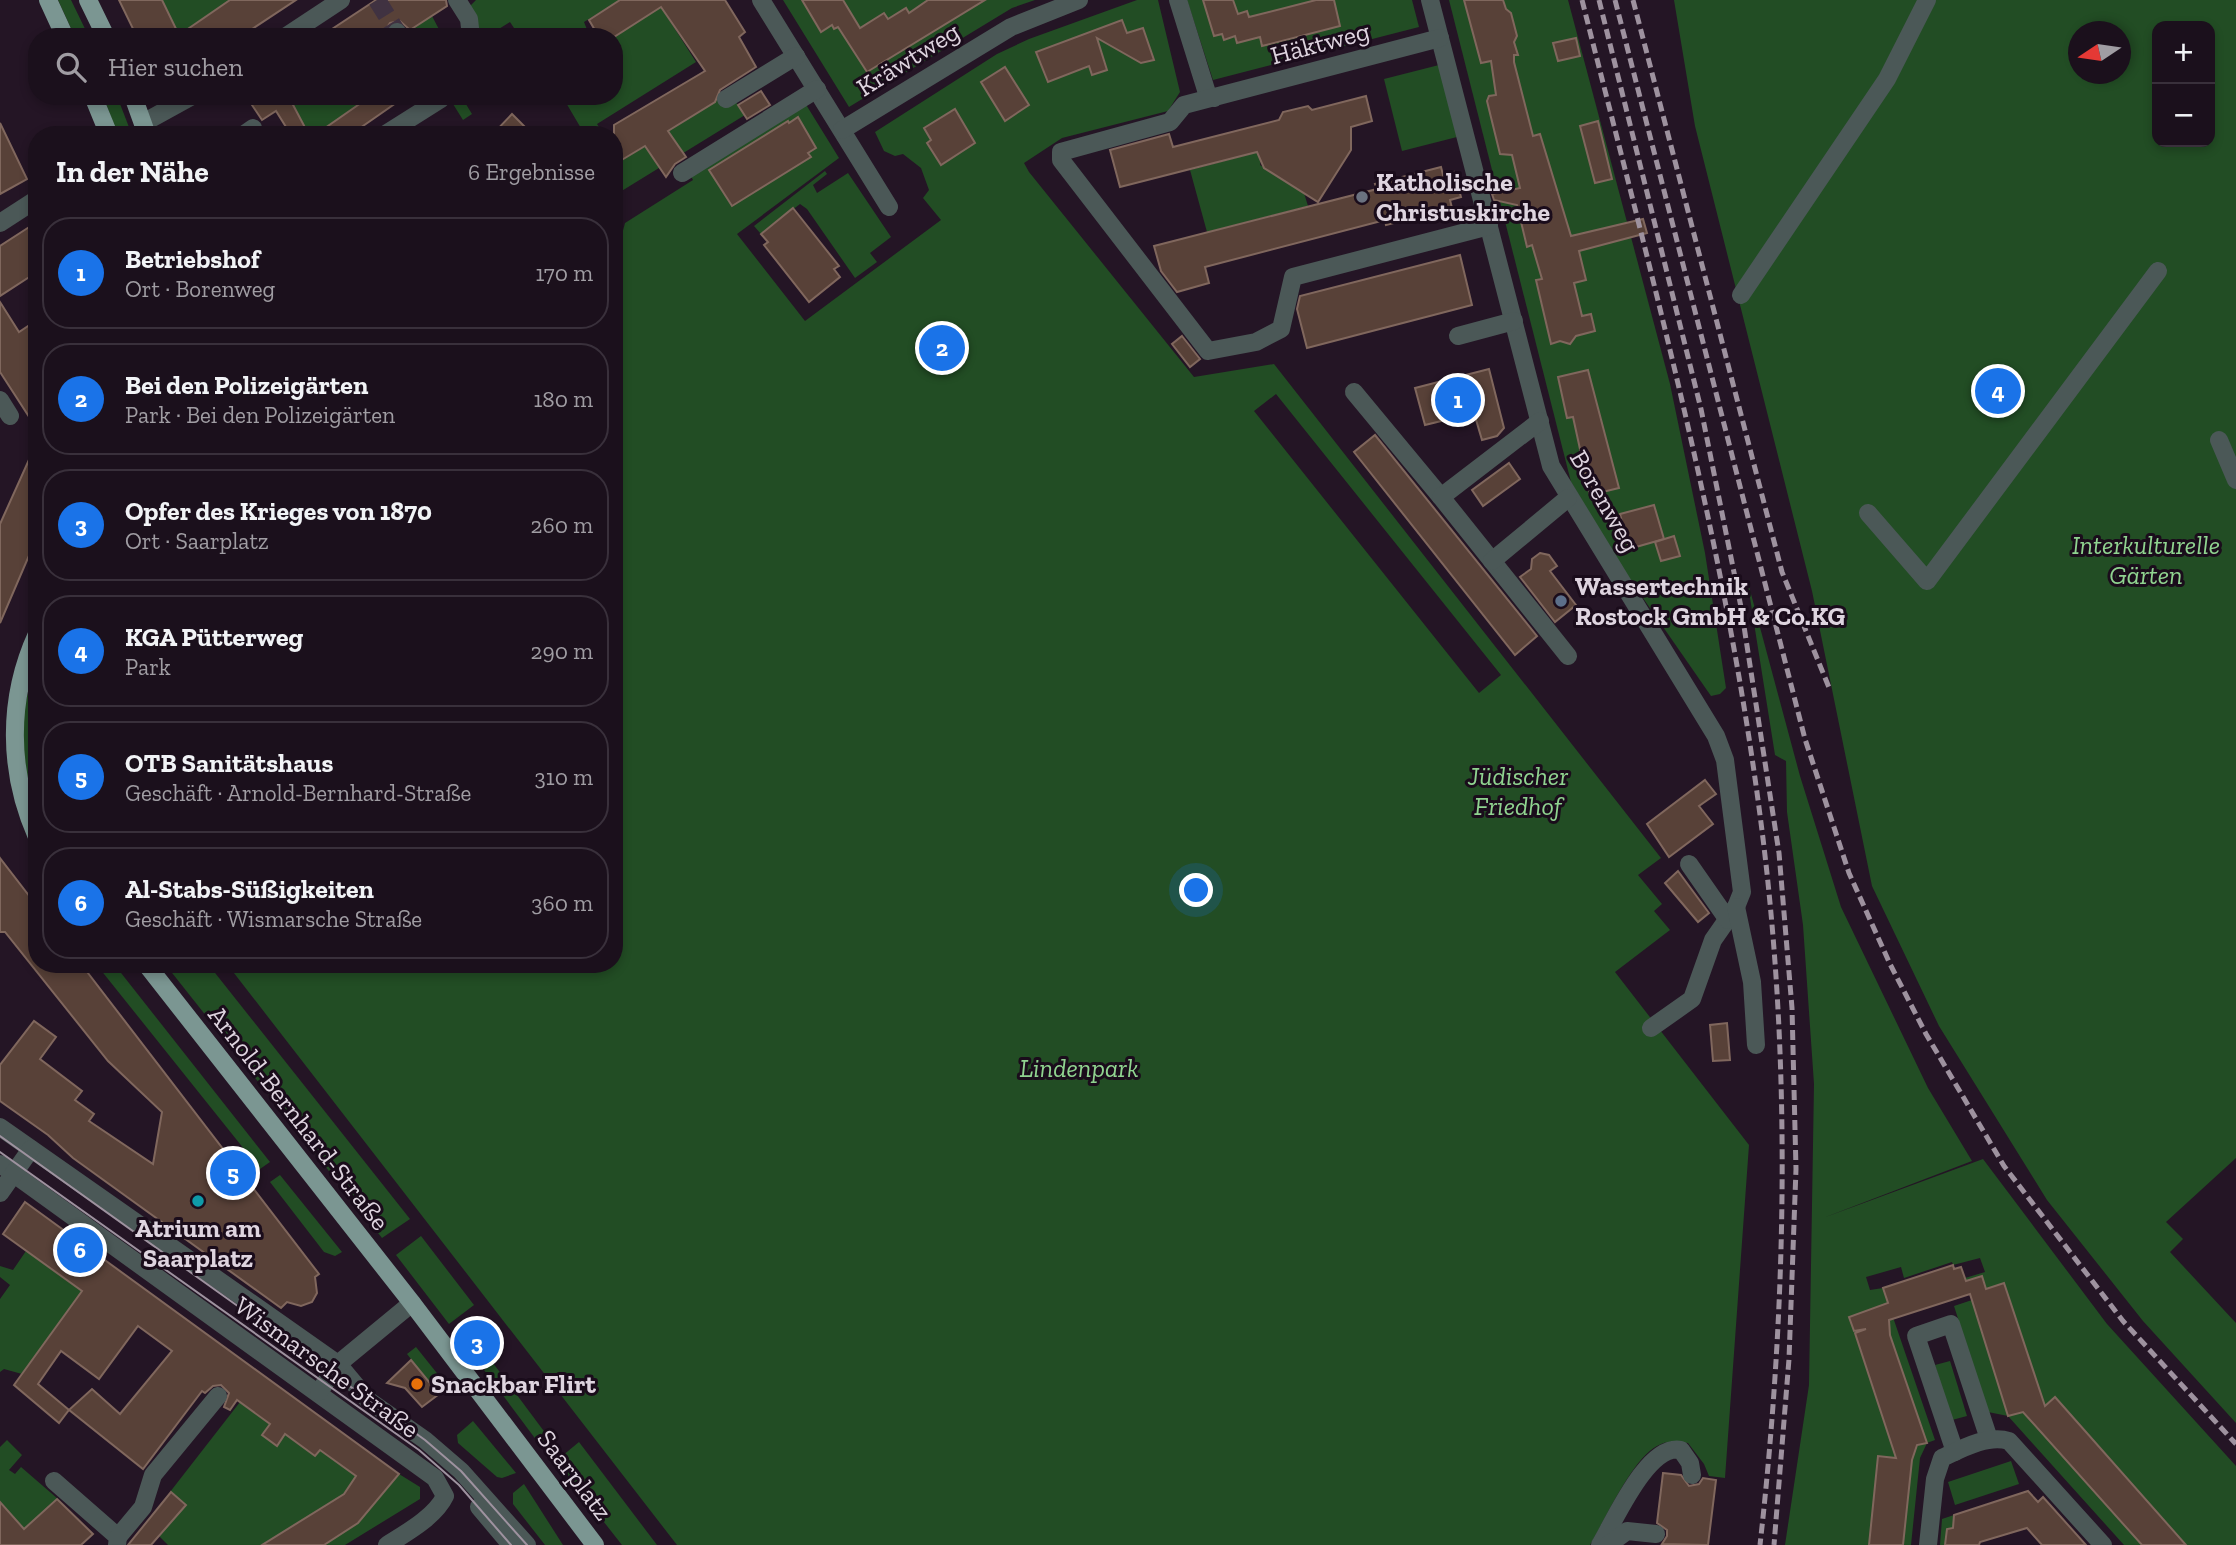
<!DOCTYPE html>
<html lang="de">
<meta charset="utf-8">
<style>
body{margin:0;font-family:"Zilla Slab",serif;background:#281e29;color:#f1f3f6}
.controls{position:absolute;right:21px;top:21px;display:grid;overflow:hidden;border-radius:14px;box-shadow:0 4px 10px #0003}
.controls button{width:63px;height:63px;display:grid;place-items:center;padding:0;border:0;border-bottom:2px solid #39303b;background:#1b101c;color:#f1f3f6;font:35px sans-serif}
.compass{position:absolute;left:2068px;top:21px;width:63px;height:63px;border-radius:50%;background:#1b101c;box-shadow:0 4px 10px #0003;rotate:257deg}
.you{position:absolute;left:1197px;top:891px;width:24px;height:24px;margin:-18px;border:5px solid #fff;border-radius:50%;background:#1a73e8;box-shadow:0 0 0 10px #1a73e833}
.badge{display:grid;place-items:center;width:46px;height:46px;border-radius:50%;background:#1a73e8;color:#fff;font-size:23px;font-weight:700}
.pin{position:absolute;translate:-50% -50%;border:4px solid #fff;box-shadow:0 2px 7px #0006}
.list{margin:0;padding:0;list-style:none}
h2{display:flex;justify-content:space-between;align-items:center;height:91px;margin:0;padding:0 28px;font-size:30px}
h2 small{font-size:23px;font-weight:400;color:#a09da3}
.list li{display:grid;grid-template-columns:46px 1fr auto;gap:21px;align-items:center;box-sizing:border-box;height:112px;margin:0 14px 14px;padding:0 14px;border:2px solid #39303b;border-radius:28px}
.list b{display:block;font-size:26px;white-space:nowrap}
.list p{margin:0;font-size:23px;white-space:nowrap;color:#a09da3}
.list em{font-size:23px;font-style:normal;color:#a09da3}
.icon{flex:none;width:38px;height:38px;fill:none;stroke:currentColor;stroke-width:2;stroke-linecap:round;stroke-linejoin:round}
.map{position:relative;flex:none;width:2236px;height:1545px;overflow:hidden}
.search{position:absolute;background:#1b101c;box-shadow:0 4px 10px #0003;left:28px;top:28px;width:595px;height:77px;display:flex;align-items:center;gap:18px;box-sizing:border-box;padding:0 24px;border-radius:28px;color:#a09da3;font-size:26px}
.panel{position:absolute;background:#1b101c;box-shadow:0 4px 10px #0003;left:28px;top:126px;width:595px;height:847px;border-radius:28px}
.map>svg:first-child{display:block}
</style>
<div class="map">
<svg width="2236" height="1545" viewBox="0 0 2236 1545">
<rect width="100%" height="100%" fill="#241525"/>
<g fill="#224d24" fill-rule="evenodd">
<path d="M58,0h13l18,37h-14z"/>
<path d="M162,0h76l-59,35z"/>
<path d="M476,0h144l-36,22 4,10 -7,5h-61l-10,-15 -24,15h-8l-9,-30z"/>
<path d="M783,0h252l-23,8 -163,99z"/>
<path d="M1137,0h21l22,92 -12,19 -106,27 -38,25 5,9 165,205 80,-13 387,494 -23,17 24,29 -8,7 16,19 -55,42 134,173 -24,333 -16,-2 -5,-12 -16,-21c-11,-1 -21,-3 -31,3 -25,13 -52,74 -67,99h-913l-450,-581h387v-700l11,-41 68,-43 -3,-6 115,-71 34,55 -102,76 68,87 136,-101 -18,-22 6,-8 -8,-22 -18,-14 -8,2 -11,-5 -9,-19 122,-78 32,-15zM1276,394l225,281 -22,18 -225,-282z"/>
<path d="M1187,0h225l7,27 -206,53z"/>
<path d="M1449,0h119l102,384 35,169 21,135 -6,6 -9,2 -93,-134 -47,-80z"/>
<path d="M1674,0h562v1158l-70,64 17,17 -13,13 66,71v100l-93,-102 -96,-121 -108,-174 -67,-140 -60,-295 -117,-465zM2157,26h53v116h-53zM2078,32h42v42h-42z"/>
<path d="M661,7l35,55 -99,62 7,11h-19l-23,-39h52v-59z"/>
<path d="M432,16l11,21h-35l-2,-4z"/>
<path d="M1439,65l18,72 -55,14 -18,-72z"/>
<path d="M103,96h14l15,39h-14z"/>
<path d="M298,96h73l-56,39h-6l-18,-34z"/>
<path d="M448,96h13l11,18 -9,6z"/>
<path d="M716,96l7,11 13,-5 9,13 -125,77 -6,-9v-31l7,9 88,-55z"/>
<path d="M1262,151l-2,14 44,28 4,13 -101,26 -17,-62z"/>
<path d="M825,171l2,3 -14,11 4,8 31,-20 43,64 -21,16 7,9 -22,16 -48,-69 -7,-5 -39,30 -7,-8z"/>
<path d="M1747,579l53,197 41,131 87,181 44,73 -149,57 160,-59 124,165 129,142v79h-112l-116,-129 -20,-4 -34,-106 18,-6 -7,-22 20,-6 -5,-14 -27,7 -1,-3 -48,16 -3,-11 -35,10 4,13 13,-2 52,152 -8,3 -7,15 -9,87h-126l24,-160 5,-301 -11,-159 -16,-113 -1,-51 -11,-6z"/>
<path d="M37,656v30l-7,40 3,58 -7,1 -4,-68z"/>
<path d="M96,964h18l156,198 -10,7z"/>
<path d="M165,964h43l202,255 -28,19z"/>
<path d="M280,1175l62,77 -7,4 -11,-4 -54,-70z"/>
<path d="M421,1236l53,69 -25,19 -53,-69z"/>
<path d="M26,1251l56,40 -60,83 -18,-5 -4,3v-73l10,-14 -10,-8v-11l13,4z"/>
<path d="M416,1347l32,40 -9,7 -32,-40z"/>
<path d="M1950,1361l17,55 -15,4 -17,-55z"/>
<path d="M493,1363l59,79 -9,7 -59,-79z"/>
<path d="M240,1402l30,22 -8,11 15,10 8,-11 30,22 5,-6 36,26 -21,30 -3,-5 -70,44h-94l-9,-9 27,-31 -16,-13z"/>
<path d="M473,1421l43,52 -14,5 -5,-1 -39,-34 -1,-8z"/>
<path d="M7,1440l15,15 -13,15 6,4 6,-7 37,32 -19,17 32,-3 8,6 -18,16 -61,10v-98z"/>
<path d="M579,1442l78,103h-35l-66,-84z"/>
<path d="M2011,1461l8,23 -64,21 -7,-23z"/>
<path d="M399,1474l21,13v12l-75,46h-21l34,-22z"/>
<path d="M524,1484l39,61h-18l-32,-41v-11z"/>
<path d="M1954,1515l-1,13 -6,2 -2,15h-5l2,-26z"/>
</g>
<g fill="#584138" stroke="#80675d" stroke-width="2" fill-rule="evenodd">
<path d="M119,0h43l17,35 51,-35h66l-56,37h-103z"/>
<path d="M376,0h70l1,6 -37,24 -10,-9 -10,2 -4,6 1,8h-67z"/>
<path d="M620,0h105l20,32 -6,5 17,30 -36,23 -5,12 -47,29 18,26 -11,7 -9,13 -21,-31 -25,15 -6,-9v-27l91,-54 -44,-64 -47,30h-15l-10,-17z"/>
<path d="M802,0h41l17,28 24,-15 4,6 18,-11 3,5 19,-13h57l-118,72 -29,-45 -4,2 -2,-4 -11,7z"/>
<path d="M1203,0h30l5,14 9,-3 2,6 67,-17h18l6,26 -78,20 -2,-9 -23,6 -2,-7 -11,4 -2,-6 -8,2z"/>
<path d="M1464,0h39l3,9 5,4 6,23 -3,6 4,13h-4v7l19,74 7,-2 31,102 72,-17 4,14 -68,18 7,29 -12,3 8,33 9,-2 4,17 -19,5 -6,8 -10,-3 -9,3 -15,-64 6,-1 -10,-34 -5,2 -10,-42 -23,-5 -2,-6 28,-6 -8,-33 -12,-1 -13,-53 2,-5 7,-1 -5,-34 -10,2z"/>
<path d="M1122,20l5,13 16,-5 11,32 -13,3 -44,-25 10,32 -15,5 -3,-9 -41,16 -12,-30z"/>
<path d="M1576,38l4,18 -22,5 -5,-18z"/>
<path d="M1005,67l24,38 -24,16 -24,-39z"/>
<path d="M761,91l9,14 -23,14 -9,-14z"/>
<path d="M246,96h53l-8,5 18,34h-18l-15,-24 -14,9z"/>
<path d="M371,96h35l-56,39h-35z"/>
<path d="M1366,96l6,25 -21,6v23l-33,52 -54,-34 -7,-16 -137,35 -10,-37 59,-16 4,13 106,-27 4,-8 25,-6 4,4z"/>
<path d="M955,109l20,34 -34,22 -14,-22 4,-3 -7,-12z"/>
<path d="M512,114l21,21h-41z"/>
<path d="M798,117l18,31 -8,5 3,4 -79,49 -23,-36 79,-49 1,2z"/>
<path d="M1598,121l14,58 -17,4 -15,-57z"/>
<path d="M0,123l27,56 -27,15z"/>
<path d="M1441,167l2,8 11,-3 7,25 -11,3 2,8 -66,17 -1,-5 -180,47 4,16 -32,9 -16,-21 -7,-25 223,-57 -2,-5z"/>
<path d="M793,208l46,58 -5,3 6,8 -31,25 -45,-57 4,-3 -7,-8z"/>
<path d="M37,222v50l-37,24v-50z"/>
<path d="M1460,255l12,50 -165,43 -10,-39 3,-13z"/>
<path d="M0,302l19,30 18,-12v109l-37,-57z"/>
<path d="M1182,336l18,23 -10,8 -18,-23z"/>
<path d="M1489,369l15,59 -7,8 -15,4 -8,-27 -49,12 -10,-37z"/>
<path d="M1588,370l31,118 -29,7 -17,-78 -6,1 -9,-41z"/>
<path d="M1375,435l162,201 -22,19 -161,-203z"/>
<path d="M37,442v95l-37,86v-99z"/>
<path d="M1509,463l11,16 -37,27 -11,-16z"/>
<path d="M1654,505l10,34 -35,10 -9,-35z"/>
<path d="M1674,536l6,20 -19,5 -6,-19z"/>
<path d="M1540,553l9,2 8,11 -7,5 26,34 -21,17 -35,-45 11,-8 1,-10z"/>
<path d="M1705,780l11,14 -17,12 14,18 -44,33 -22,-33z"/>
<path d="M0,858l37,48v58h44l238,310 -4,3 2,16 -5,9 -11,4 -14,-4 -6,6 -208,-150 -25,-23 -48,-34v-36l34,-44 22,16 -16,22 42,32 -7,9 19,14 -5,7 64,43 9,-52 -54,-51 -103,-129h-5z"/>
<path d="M1678,871l31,42 -11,9 -33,-39z"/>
<path d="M1727,1023l3,37 -17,1 -3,-36z"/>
<path d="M25,1202l374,272 -41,49 -34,22h-62l82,-51 12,-18 -36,-26 -5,6 -30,-22 -8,12 -15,-11 8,-11 -33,-24 -7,10 -6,-3 5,-14 -8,-8 -8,1 -8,7 -3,-2 -59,78 -74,-59 -10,13 -45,-38 68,-94 -79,-57zM138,1326l34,25 -52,63 -28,-25 -23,21 -31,-26 23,-33 38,28z"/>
<path d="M1953,1265l1,4 7,-2 5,14 16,-5 4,13 18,-6 41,123 10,-9 131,148h-44l-119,-133 -15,4 -38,-122 -81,26 1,15 37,108 -10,2 -5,15 -9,85h-34l9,-89 18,2 -41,-125 11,-4 -12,2 -5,-14 39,-14 -5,-15z"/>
<path d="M411,1360l28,34 -17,13 -17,-19 -18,-5z"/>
<path d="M1663,1473l18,2 8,11 10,-2 4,-6 13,2 -8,65 -46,-1 5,-8v-6l-10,-7z"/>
<path d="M2028,1491l10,11 5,-5 43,48h-44l-15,-17 -47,14 -1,3h-34l2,-16 6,-1 1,-13z"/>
<path d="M171,1492l15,13 -35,40h-23z"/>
<path d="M57,1499l36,35 -12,11h-81v-43l24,27z"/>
</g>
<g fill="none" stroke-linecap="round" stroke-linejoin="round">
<path stroke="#403241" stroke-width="18" stroke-dasharray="18 9" stroke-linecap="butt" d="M377,0l20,32"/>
<g stroke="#4b5857" stroke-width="18">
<path d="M457,0l12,19 2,18"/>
<path d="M761,0l128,207"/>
<path d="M1178,0l29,93 7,5"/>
<path d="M1430,0l121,466 165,270 9,24 17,132 -6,15 -23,33 -21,59 -41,29"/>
<path d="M397,32l4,5"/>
<path d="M285,37l56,-37"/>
<path d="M1440,38l-256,67 -14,17 -109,30v8l147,191 48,-9 25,-13 12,-52 196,-51"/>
<path d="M726,99l70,-43"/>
<path d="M143,123l49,-27"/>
<path d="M842,130l169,-103 68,-27"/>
<path d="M243,135l10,-7"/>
<path d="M384,135l57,-36 -2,-3"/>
<path d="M682,173l135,-84"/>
<path d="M0,223l37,-24"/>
<path d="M1741,295l146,-216 40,-79"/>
<path d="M1458,336l56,-15"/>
<path d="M1354,392l87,105"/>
<path d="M0,400l10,16"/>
<path d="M1540,421l-99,76 127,159"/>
<path d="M2219,440l17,40"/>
<path d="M1868,513l59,68 231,-310"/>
<path d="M1492,561l76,-63"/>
<path d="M1689,864l39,56"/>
<path d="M1736,907l16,75 4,63"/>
<path d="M0,1127l338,237 30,36 57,40 36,31 66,74"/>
<path d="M0,1164l435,314 10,18c-10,21 -39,37 -58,49"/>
<path d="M0,1193l31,-44"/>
<path d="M319,1392l19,-28 74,-61"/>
<path d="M1955,1452l-39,-116 35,-12 38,115"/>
<path d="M54,1481l64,56 -1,8"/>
<path d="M479,1507l32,38"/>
<path d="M118,1537l25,-30 10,-32 65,-79"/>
<path d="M1600,1545c15,-25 48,-102 81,-95l9,13 2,12"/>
<path d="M1608,1545l19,-14 29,3"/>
<path d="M1928,1545l7,-66 7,-21c19,-9 46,-24 67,-17l94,104"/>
</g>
<g stroke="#7b9692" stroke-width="18">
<path d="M48,0l17,37"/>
<path d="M88,0l18,37"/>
<path d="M93,96l16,39"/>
<path d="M133,96l14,39"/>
<path d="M37,634c-30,65 -29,138 0,203"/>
<path d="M146,964l266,339 183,242"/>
</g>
<g stroke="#9e929f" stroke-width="2">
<path d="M0,1136l425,304 36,31 66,74"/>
<path d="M0,1152l419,298 40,35 52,60"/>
</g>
<g stroke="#9e929f" stroke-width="5" stroke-dasharray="10 5" stroke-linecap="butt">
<path d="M1582,0c68,270 142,538 178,815 32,242 27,488 0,730"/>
<path d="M1599,0l102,409 40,198 38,246 13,155 4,161 -7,190 -15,186"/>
<path d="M1615,0l190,739 44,134 41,91 36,70 78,132 119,155 113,123"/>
<path d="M1633,0l149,572 48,118"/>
</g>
</g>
<circle fill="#6b7280" stroke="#1a0c1b" stroke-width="2.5" cx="1362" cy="197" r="7"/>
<circle fill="#5c6f8a" stroke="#1a0c1b" stroke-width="2.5" cx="1561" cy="601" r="7"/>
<circle fill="#0f9aa8" stroke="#1a0c1b" stroke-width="2.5" cx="198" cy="1201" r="7"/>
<circle fill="#e8710a" stroke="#1a0c1b" stroke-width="2.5" cx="417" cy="1384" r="7"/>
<g text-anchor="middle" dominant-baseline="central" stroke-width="6" stroke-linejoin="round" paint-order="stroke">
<g font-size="26" fill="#ded4df" stroke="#1a0c1b">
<text transform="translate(1320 43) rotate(-15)">Häktweg</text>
<text transform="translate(908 59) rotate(-32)">Kräwtweg</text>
<text transform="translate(1605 501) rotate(60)">Borenweg</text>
<text transform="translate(299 1118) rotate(52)">Arnold-Bernhard-Straße</text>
<text transform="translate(327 1367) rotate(36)">Wismarsche Straße</text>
<text transform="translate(575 1475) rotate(53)">Saarplatz</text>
</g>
<g font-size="26" font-weight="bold" fill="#ded4df" stroke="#1a0c1b" text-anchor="start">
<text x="1376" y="182">Katholische<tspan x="1376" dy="30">Christuskirche</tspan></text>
<text x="1575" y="586">Wassertechnik<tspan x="1575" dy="30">Rostock GmbH &amp; Co.KG</tspan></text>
<text x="198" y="1228" text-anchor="middle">Atrium am<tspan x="198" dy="30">Saarplatz</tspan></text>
<text x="431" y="1384">Snackbar Flirt</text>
</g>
<g font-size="26" font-style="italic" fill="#90d490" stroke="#1a0c1b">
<text x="2146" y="545">Interkulturelle<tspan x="2146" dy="30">Gärten</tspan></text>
<text x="1518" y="776">Jüdischer<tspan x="1518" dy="30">Friedhof</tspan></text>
<text x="1079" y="1068">Lindenpark</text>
</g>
</g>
</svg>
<div class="controls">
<button>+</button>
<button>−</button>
</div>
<svg class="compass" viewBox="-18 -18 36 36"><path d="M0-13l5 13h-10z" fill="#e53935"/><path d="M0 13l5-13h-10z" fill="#a09da3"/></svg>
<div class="you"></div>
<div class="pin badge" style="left:1458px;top:400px">1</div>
<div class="pin badge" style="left:942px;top:348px">2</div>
<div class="pin badge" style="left:477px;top:1343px">3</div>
<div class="pin badge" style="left:1998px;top:391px">4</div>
<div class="pin badge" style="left:233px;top:1173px">5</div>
<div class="pin badge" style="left:80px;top:1250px">6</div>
<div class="search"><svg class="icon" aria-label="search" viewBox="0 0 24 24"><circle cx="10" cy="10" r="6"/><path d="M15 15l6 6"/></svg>Hier suchen</div>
<section class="panel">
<h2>In der Nähe<small>6 Ergebnisse</small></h2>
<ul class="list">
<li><span class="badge">1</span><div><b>Betriebshof</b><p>Ort · Borenweg</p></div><em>170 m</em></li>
<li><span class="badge">2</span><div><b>Bei den Polizeigärten</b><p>Park · Bei den Polizeigärten</p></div><em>180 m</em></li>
<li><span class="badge">3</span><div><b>Opfer des Krieges von 1870</b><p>Ort · Saarplatz</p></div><em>260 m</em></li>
<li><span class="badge">4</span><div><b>KGA Pütterweg</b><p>Park</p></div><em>290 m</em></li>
<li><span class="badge">5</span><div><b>OTB Sanitätshaus</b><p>Geschäft · Arnold-Bernhard-Straße</p></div><em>310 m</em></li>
<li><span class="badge">6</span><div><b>Al-Stabs-Süßigkeiten</b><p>Geschäft · Wismarsche Straße</p></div><em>360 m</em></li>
</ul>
</section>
</div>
